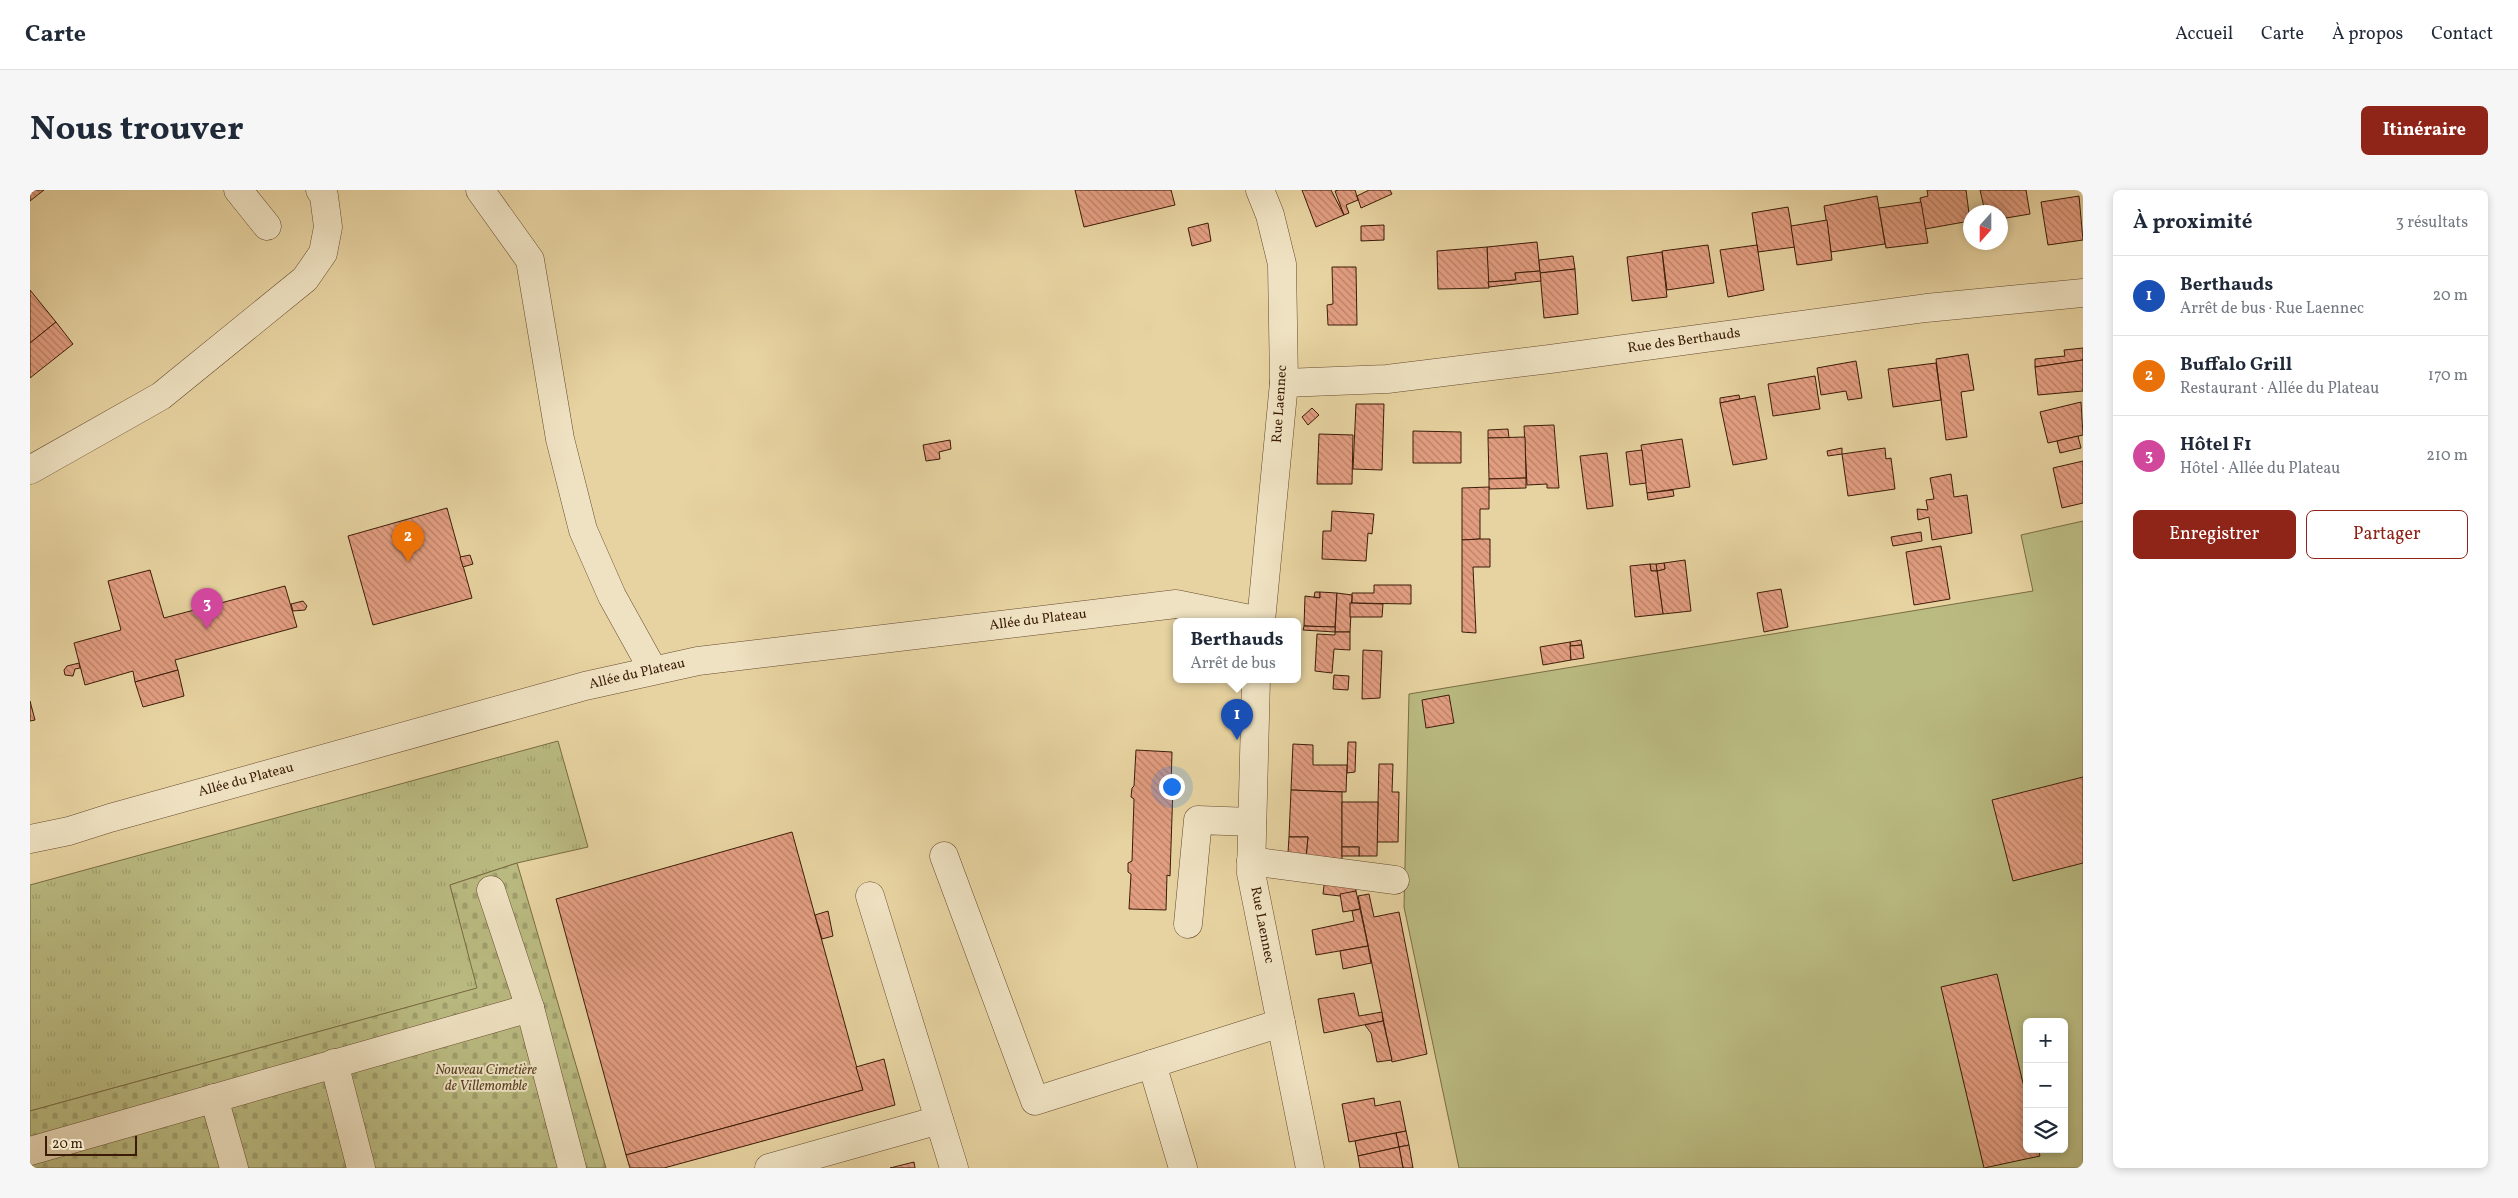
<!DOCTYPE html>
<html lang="fr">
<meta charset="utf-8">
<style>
body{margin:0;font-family:Vollkorn,serif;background:#f6f6f7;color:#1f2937}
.controls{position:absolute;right:15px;bottom:15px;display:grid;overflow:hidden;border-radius:8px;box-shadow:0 2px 8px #0003}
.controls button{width:45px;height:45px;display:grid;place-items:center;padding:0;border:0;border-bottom:1px solid #e0e1e3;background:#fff;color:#1f2937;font:25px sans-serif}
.compass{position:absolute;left:1933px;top:15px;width:45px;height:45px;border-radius:50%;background:#fff;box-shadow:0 2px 8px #0003;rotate:201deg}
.scale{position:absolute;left:15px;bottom:12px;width:92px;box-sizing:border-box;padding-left:5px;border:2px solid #3b1c07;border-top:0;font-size:14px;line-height:18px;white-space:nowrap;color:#3b1c07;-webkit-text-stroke:4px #efe2c2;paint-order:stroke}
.you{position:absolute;left:1141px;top:596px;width:18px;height:18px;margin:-12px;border:4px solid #fff;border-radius:50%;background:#1a73e8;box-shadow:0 0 0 8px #1a73e833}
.badge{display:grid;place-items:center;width:32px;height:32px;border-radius:50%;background:#8f2418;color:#fff;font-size:16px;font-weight:700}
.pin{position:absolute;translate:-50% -41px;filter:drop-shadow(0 1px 2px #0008)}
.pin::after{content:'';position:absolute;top:26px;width:18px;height:15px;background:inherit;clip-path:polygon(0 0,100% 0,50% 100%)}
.popup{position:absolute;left:1143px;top:428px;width:128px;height:65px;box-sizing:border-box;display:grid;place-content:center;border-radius:8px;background:#fff;filter:drop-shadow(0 1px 4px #0005);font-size:16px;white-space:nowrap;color:#747a83}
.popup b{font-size:19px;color:#1f2937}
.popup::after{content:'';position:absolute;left:50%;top:100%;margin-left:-10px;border:10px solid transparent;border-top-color:#fff}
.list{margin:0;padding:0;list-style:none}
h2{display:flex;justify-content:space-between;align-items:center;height:65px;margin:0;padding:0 20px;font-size:21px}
h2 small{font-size:16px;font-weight:400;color:#747a83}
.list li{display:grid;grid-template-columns:32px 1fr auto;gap:15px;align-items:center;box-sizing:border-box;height:80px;padding:0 20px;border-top:1px solid #e0e1e3}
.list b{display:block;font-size:19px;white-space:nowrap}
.list p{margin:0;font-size:16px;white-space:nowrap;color:#747a83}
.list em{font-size:16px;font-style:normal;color:#747a83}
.actions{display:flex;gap:10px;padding:15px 20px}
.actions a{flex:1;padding:11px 0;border:1px solid #8f2418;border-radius:8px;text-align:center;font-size:18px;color:#8f2418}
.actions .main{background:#8f2418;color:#fff}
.icon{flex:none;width:28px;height:28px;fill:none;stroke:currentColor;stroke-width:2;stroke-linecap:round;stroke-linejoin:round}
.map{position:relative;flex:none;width:2053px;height:978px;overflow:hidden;border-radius:8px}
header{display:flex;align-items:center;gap:30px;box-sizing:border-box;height:70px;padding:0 25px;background:#fff;border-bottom:1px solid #e0e1e3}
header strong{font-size:24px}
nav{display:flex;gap:28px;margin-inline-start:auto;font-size:18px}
.intro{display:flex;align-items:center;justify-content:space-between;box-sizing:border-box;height:120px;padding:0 30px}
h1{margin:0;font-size:35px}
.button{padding:12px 22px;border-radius:8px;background:#8f2418;color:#fff;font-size:18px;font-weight:700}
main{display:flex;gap:30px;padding:0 30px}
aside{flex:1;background:#fff;border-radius:8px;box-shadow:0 2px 8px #0003}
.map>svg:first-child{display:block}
</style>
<header>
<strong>Carte</strong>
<nav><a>Accueil</a><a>Carte</a><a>À propos</a><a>Contact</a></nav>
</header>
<div class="intro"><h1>Nous trouver</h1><a class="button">Itinéraire</a></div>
<main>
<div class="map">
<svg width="2053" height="978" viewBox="0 0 2053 978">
<defs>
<pattern id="grass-tufts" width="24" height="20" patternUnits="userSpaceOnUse" patternTransform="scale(1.25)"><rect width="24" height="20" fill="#babb81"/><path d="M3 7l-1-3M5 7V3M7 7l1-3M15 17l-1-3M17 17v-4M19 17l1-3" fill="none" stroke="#a1a06e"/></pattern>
<pattern id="cemetery-stones" width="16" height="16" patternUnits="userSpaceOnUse" patternTransform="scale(1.25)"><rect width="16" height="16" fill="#babb81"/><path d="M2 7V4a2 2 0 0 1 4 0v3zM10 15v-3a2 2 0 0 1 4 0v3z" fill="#a1a06e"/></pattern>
<pattern id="building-back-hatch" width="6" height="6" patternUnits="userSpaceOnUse" patternTransform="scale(1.25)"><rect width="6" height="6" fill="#e39e81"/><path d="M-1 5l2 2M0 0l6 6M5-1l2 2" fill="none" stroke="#b98068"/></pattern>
</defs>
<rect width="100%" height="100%" fill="#e7d3a1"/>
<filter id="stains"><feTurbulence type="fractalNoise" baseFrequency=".004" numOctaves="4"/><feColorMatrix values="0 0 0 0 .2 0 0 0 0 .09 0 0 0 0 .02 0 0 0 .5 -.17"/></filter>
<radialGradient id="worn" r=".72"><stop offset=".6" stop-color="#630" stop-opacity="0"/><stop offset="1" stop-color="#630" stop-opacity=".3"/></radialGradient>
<path fill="url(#grass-tufts)" stroke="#7a6c44" d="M528,551l30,106 -71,16 -67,22 28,103 -448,123v-226z"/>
<path fill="url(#cemetery-stones)" stroke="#7a6c44" d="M487,673l89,305h-576v-57l447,-123 -27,-103z"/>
<path fill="#babb81" stroke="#7a6c44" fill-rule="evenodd" d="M2053,331v647h-624l-55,-261 5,-213 624,-103 -12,-56zM1997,832h37v127h-37z"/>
<g fill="url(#building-back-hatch)" stroke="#3b1c07">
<path d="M0,0h14l-14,11z"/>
<path d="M1045,0h96l4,15 -91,22z"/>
<path d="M1272,0h29l13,25 -28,12z"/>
<path d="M1308,0h17l3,10 -12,5 3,8 -5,2 -9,-24z"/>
<path d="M1339,0h21l2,4 -31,14 -4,-12z"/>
<path d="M1897,0h39l4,31 -45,8 -5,-31 8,-2z"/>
<path d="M1950,0h46l4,24 -30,5v-7h-15z"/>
<path d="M1847,6l8,48 -54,8 -7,-46z"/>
<path d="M2049,6l4,44 -35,5 -7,-43z"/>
<path d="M1891,12l7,41 -42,5 -7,-40z"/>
<path d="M1758,17l7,40 -37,5 -6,-39z"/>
<path d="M1797,30l5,40 -35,5 -6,-39z"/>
<path d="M1178,33l3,18 -19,5 -4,-18z"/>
<path d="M1354,35v15l-23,1v-15z"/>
<path d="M1507,52l3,29 -25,2 1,7 -28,2 -1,-35z"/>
<path d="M1678,55l6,38 -47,7 -5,-39z"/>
<path d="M1727,55l7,45 -36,7 -8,-47z"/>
<path d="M1457,57l2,41 -51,1 -1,-38z"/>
<path d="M1632,62l5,45 -35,4 -5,-44z"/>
<path d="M1543,66l2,13 -35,4 -1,-13z"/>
<path d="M1302,77h24l1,58h-29l-1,-20 6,-1z"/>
<path d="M1545,79l3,45 -34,4 -4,-45z"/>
<path d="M1510,81l1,10 -52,6 -1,-5 28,-2 -1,-7z"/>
<path d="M0,100l26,32 -26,21z"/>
<path d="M26,132l17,22 -43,34v-35z"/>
<path d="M2053,158v12l-48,7v-8l30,-3 -1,-6z"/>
<path d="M1938,164l6,36 -13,2 6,45 -21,3 -10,-81z"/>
<path d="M2053,170v31l-45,4 -3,-28z"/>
<path d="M1826,171l6,37 -14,2 -2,-9 -25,4 -4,-27z"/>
<path d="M1906,173l5,37 -48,7 -5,-38z"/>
<path d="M1785,186l5,33 -47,7 -5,-32z"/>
<path d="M1709,205l1,4 -20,4v-5z"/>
<path d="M1725,206l12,63 -34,6 -13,-62z"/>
<path d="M2051,212l2,33 -35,8 -8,-31z"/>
<path d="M1326,214h28l-2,66 -29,-1z"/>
<path d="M1282,218l7,7 -11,10 -6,-8z"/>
<path d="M1524,235l5,63h-12v-4l-20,1 -3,-59z"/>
<path d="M1478,239l1,9h-21v-8z"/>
<path d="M1383,241l48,1v31h-48z"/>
<path d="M1289,244l34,1 -1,49h-35z"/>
<path d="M2048,246l3,12 -21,5 -3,-12z"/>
<path d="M1495,247l1,41 -37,1 -1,-41z"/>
<path d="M1652,249l8,48 -43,6 -6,-48z"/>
<path d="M920,250l1,9 -12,3 1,7 -14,2 -3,-16z"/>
<path d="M1812,258v6l-14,2 -1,-5z"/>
<path d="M1855,258l1,11 5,-1 4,31 -47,7 -6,-42z"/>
<path d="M1612,260l4,33 -16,2 -4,-33z"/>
<path d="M1577,263l6,53 -26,3 -7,-53z"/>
<path d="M2053,271v42l-21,5 -9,-40z"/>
<path d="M1921,284l3,23 13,-2 5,38 -40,7 -3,-23 -11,3 -1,-11 11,1 -2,-10 8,-1 -4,-21z"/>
<path d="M1496,288v10l-37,1v-10z"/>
<path d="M1459,297v22h-9v30l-18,1v-52z"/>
<path d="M1643,300l1,6 -26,4 -1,-7z"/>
<path d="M417,318l25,90 -99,27 -25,-89z"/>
<path d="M1302,321l42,3 -2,20 -4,-1 -2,28 -44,-2 1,-28h8z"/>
<path d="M1891,342l1,9 -29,5 -2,-9z"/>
<path d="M1450,349h10v28h-17l3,66 -14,-1v-92z"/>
<path d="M1911,356l9,53 -36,6 -8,-53z"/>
<path d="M440,365l3,9 -10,3 -3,-10z"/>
<path d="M1655,370l6,51 -28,3 -6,-43 8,-2 -1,-6z"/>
<path d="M1634,373l1,6 -8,2 -1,-7z"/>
<path d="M1620,374h6l1,7h-6z"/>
<path d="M1620,374l1,7h6l6,43 -28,3 -5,-51z"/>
<path d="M120,380l14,48 121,-32 12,41 -122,33 3,10 -43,12 -2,-11 -48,14 -11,-42 47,-13 -13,-49z"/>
<path d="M1344,395h37v19l-59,-1v-10h22z"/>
<path d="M1751,399l7,38 -24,5 -7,-39z"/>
<path d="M1285,402h5v6l-6,-1z"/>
<path d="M1290,402l17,1 -2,34 -31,-1 1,-30 15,2z"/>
<path d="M1307,403l15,2 -2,37h-15z"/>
<path d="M273,411l4,5 -2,4 -12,1 -2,-7z"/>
<path d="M1320,413l33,1 -1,13h-32z"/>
<path d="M1274,436l31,1v5l-32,-2z"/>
<path d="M1305,442h15v18l-16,-1 -2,24 -17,-2 2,-37 18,1z"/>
<path d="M1551,450l1,5 -12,1v-4z"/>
<path d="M1540,452l1,18 -28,5 -3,-18z"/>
<path d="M1552,455l2,13 -13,2 -1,-14z"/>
<path d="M1333,460l19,1 -2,47 -18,1z"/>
<path d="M49,473l1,5 -5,1 -2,7 -8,-1 -1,-5 3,-4z"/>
<path d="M148,480l6,26 -41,11 -8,-25z"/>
<path d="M1304,485l15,1 -1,14 -15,-1z"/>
<path d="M1419,505l5,28 -28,5 -4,-28z"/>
<path d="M0,511l5,19 -5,1z"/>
<path d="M1318,552h8l-1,30 -8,1z"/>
<path d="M1263,554l20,1v20h34l-1,27 -55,-2z"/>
<path d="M1106,560l36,2 -1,34h2l-3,90 -3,-1 -1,35 -37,-1 2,-35 -3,-2v-9l4,-2 2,-62 -3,-2 1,-9 2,-2z"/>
<path d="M1349,574h14l-1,28h7l-1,50h-21z"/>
<path d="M2053,587v86l-70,18 -21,-81z"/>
<path d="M1261,600l51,2v69l-36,-4 2,-20h-19z"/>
<path d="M1312,612h36l-1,54h-18v-9h-17z"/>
<path d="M762,642l71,258 -237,65 -70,-256z"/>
<path d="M1259,647h19l-2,20 -18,-4z"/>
<rect x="1312" y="657" width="17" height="9"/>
<path d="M1295,688l30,4 1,9 -16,5 -17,-2z"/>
<path d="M1326,701l4,18 -17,3 -3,-18z"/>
<path d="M1339,704l5,23 25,-5 28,142 -35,8 -34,-166z"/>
<path d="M1330,719l8,37 -52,9 -4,-25 42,-9 -2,-10z"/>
<path d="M798,721l5,25 -11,3 -7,-24z"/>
<path d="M1338,756l3,17 -28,6 -3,-18z"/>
<path d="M1967,784l30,126v49h11l2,7 -56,12 -43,-181z"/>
<path d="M1324,803l5,23 23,-4 1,9 -59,12 -6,-34z"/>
<path d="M1353,831l9,39 -15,2 -6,-29 -6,-8z"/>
<path d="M854,869l11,46 -231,63h-34l-4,-13 237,-65 -7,-23z"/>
<path d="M1344,908l1,8 25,-5 6,30 -57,11 -7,-38z"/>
<path d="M1376,941l3,14 -10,2 -3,-14z"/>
<path d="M1366,943l3,14 -41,9 -3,-15z"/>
<path d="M1379,955l4,23h-10l-4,-21z"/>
<path d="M1369,957l4,21h-43l-2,-12z"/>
<path d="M884,972l1,6h-25z"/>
</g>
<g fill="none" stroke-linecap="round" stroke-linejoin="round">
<defs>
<g id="minor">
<path d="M208,0l29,36"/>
<path d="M450,0l50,70 30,179 23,91 29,66 41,74"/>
<path d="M1230,0l10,25 12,49 2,119 -23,238"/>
<path d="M1254,193l103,-4 163,-20 376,-51 157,-15"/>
<path d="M0,280l131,-74 144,-117 18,-26 5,-26 -4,-31 -4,-6"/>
<path d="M1226,489l-5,194 59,295"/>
<path d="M0,649l39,-8 41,-13 475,-132 113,-25 478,-57 84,17"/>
<path d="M914,666l91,245 246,-78"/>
<path d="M1221,671l144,19"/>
<path d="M461,700l39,118"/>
<path d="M840,706l84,272"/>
<path d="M1158,734l10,-104 54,2"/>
<path d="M304,873l27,105"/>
<path d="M1122,874l31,104"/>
<path d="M184,908l20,70"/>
<path d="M0,961l500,-143 42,160"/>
<path d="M739,978l170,-48"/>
</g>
</defs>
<use href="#minor" stroke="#664a2e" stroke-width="29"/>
<use href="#minor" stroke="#efe2c2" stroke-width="28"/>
</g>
<g text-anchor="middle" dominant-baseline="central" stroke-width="4" stroke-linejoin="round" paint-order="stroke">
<g font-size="14" fill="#3b1c07" stroke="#efe2c2">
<text transform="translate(1654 151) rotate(-8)">Rue des Berthauds</text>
<text transform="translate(1250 214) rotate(-86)">Rue Laennec</text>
<text transform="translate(1008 430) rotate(-7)">Allée du Plateau</text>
<text transform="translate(607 484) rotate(-13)">Allée du Plateau</text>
<text transform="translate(216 590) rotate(-15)">Allée du Plateau</text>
<text transform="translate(1232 735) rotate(79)">Rue Laennec</text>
</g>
<g font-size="14" font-style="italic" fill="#5b4426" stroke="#efe2c2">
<text x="456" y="880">Nouveau Cimetière<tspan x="456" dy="16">de Villemomble</tspan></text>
</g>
</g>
<rect width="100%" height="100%" filter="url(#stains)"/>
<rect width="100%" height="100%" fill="url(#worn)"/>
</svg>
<div class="controls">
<button>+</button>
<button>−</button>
<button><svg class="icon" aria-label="layers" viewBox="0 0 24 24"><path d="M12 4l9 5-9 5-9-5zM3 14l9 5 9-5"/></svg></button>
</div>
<svg class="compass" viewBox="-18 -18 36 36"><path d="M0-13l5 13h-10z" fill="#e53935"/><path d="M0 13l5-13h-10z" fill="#747a83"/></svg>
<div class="scale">20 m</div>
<div class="you"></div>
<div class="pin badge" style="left:1207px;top:550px;background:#1a4fb4">1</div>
<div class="popup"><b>Berthauds</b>Arrêt de bus</div>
<div class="pin badge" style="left:378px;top:372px;background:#e8710a">2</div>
<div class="pin badge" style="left:177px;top:439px;background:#d1479c">3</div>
</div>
<aside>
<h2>À proximité<small>3 résultats</small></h2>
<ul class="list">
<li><span class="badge" style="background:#1a4fb4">1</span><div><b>Berthauds</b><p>Arrêt de bus · Rue Laennec</p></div><em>20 m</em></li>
<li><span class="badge" style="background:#e8710a">2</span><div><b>Buffalo Grill</b><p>Restaurant · Allée du Plateau</p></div><em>170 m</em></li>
<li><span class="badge" style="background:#d1479c">3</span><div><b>Hôtel F1</b><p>Hôtel · Allée du Plateau</p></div><em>210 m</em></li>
</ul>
<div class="actions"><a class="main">Enregistrer</a><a>Partager</a></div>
</aside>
</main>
